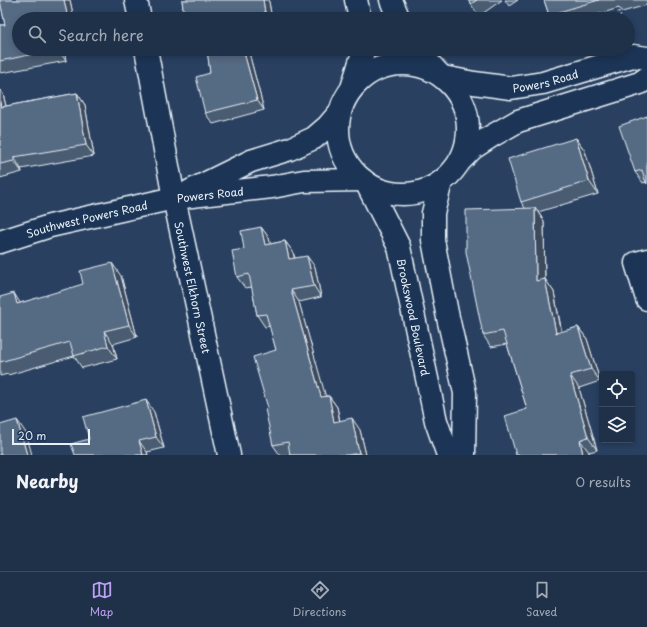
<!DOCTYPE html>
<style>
body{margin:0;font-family:"Playpen Sans",sans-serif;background:#273850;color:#f1f3f6}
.controls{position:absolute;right:12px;bottom:12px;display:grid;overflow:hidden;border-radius:4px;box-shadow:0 2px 6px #0003}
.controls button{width:36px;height:36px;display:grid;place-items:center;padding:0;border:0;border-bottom:1px solid #3c4b61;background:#1f3049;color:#f1f3f6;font:20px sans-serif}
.scale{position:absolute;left:12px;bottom:10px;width:78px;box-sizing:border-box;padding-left:4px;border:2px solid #e8f1f8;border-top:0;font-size:11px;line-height:14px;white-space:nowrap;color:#e8f1f8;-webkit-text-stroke:3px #1d3557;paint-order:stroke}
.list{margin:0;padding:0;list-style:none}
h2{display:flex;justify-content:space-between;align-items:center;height:52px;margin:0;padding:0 16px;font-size:17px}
h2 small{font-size:13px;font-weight:400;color:#a1a9b4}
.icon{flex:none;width:22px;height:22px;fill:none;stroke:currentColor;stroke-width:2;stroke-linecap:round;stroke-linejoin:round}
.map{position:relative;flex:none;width:647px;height:455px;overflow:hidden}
.search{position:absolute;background:#1f3049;box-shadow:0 2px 6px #0003;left:12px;right:12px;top:12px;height:44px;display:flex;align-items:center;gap:10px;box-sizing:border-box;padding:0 14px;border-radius:22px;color:#a1a9b4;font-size:15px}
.sheet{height:116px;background:#1f3049}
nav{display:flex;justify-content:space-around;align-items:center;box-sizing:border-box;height:56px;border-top:1px solid #3c4b61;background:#1f3049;font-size:11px;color:#a1a9b4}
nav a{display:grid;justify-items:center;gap:2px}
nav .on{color:#bca0f2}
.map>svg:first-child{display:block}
</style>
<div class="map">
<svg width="647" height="455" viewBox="0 0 647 455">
<rect width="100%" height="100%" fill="#294061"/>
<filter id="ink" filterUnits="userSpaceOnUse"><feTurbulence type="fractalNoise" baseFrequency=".025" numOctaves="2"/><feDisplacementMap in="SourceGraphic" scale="8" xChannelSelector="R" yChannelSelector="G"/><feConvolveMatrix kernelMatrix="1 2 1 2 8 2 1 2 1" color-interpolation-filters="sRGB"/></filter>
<g filter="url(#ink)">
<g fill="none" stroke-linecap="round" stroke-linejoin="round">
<defs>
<g id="minor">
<path d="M136,0l4,19"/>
<path id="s1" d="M146,49l28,149 55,257"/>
<path d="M190,191l61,-30 39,-12 24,-11 14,-12 12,-14"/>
<path id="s2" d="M0,242l50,-16 124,-28 98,-11 32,-6 59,-1"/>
<path d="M647,260l-11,3 11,36"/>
</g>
<g id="tertiary">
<path d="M356,0l4,19"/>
<path d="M391,0l8,19"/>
<path d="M416,49l23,25"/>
<path d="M352,88l10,-32v-7"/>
</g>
<g id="secondary">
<circle cx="403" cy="129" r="65"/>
<path id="s3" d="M443,77l31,6 37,5 32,-5 90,-27 14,2"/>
<path d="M461,160l12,-12 17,-11 28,-16 122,-38 7,-5"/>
<path d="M441,182l-8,31v27l14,73 18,80 -1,62"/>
<path id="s4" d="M367,184l32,63 37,174 12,34"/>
</g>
</defs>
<use href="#minor" stroke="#e8f1f8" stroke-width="25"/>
<use href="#tertiary" stroke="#e8f1f8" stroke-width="25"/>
<use href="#secondary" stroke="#e8f1f8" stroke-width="25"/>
<path stroke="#e8f1f8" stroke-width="2.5" stroke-dasharray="1 3" stroke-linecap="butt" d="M615,0l6,19"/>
<use href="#minor" stroke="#1d3557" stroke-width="22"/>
<use href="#tertiary" stroke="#1d3557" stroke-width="22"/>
<use href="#secondary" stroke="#1d3557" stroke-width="22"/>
</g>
<g fill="#495b71" stroke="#e8f1f8">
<path d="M0,0h70l4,19h-55l45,30 2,12 -65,12 -1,-1v-47h5z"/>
<path d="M182,0h86l1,2 3,17h-87l-1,-2z"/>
<path d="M468,0h34l-23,16z"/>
<path d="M505,0h13l-9,6z"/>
<path d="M544,0h103v5l-25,7 -3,-4 -36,11h-32l-2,-4z"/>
<path d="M207,49h41l16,61 -51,14 -8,-11 5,-40z"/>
<path d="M0,90l3,4 3,12 71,-13 8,12 9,51 -73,13 1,3 -22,6z"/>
<path d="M647,116v68l-1,-2 -3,1 -8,-11z"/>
<path d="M576,138l9,13 13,43 -60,18 6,9 1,58 9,13 8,40 16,-5 9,12 13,42 -21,7 18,62 -8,2v3h-73l11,-46 -20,-65 -16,3 -8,-12 42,-127 -4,-6z"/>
<path d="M261,227l8,11 1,6 15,-3 8,11 2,6 20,9 6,30 -22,5 26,94h4l8,11 3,14 20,9 6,25h-76v-1l-4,1h-6l-7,-10 -5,-37 8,-58 -6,-24 -5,1 -8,-12 -5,-28 -7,1 -8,-11 7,-28z"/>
<path d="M121,276l16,61 -24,7 4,15 -35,9 -8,-12 -66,19v-1l-8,2v-79l20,6z"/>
<path d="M154,412l10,36 -17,4 1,3h-73l14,-16z"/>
</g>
<g fill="#3c4a5c" stroke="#e8f1f8">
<path d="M64,0h6l4,19h-6z"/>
<path d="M263,0h5l1,2 3,17h-6z"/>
<path d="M58,49h6l2,12z"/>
<path d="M243,49h5l16,61 -7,-10z"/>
<path d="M0,90l3,4 6,25 -8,-12 -1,-4z"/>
<path d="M77,93l8,12 9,51 -8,-11z"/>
<path d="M576,138l9,13 13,43 -9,-13z"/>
<path d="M14,157l7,12 1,3 -8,-11z"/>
<path d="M535,208l9,13 1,72 -9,-12z"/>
<path d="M261,227l8,11 4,18 -8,-11z"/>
<path d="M285,241l8,11 4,18 -8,-11z"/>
<path d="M307,256l8,11 6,30 -7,-11z"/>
<path d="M112,263l9,13 16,61 -8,-12z"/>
<path d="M545,279l9,13 10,54 -8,-13z"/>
<path d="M291,290l8,12 30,106 -8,-11z"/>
<path d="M14,293l8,13 -5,-2z"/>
<path d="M578,327l9,12 13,42 -9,-12z"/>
<path d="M104,331l9,13 4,15 -9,-13z"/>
<path d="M570,375l9,13 18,62 -9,-13z"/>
<path d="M329,396l8,11 5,26 -8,-11z"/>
<path d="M146,400l8,12 10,36 -8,-11z"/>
<path d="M352,418l8,12 6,25h-5l-2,-2z"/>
<path d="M17,420l9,13 6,22h-5z"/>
<path d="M580,440l9,12v3h-6z"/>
<path d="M139,441l8,11 1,3h-5z"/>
</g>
<g fill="#556a83" stroke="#e8f1f8">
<path d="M0,0h64l4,19h-49v30h39l-58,12v-36h5z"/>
<path d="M182,0h81l3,19h-63l-1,-4 -18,2z"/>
<path d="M468,0h9l-6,4z"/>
<path d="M544,0h55l-50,15z"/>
<path d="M207,49h36l14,51 -52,13 -9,-36 14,-4z"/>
<path d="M77,93l9,52 -72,12v4l-14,3v-61l1,4z"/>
<path d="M647,116v66l-1,1 -4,-13 -7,2 -16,-46z"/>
<path d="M576,138l13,43 -68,21 -13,-43z"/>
<path d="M535,208l1,73 9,-2 11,54 22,-6 13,42 -21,6 18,62 -8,3 3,15h-67l-11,-39 22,-7 -24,-78 -20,4 -17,-83v-42z"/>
<path d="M261,227l4,18 20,-4 4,18 18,-3 7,30 -23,4 30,107 8,-1 5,26 18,-4 7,35 -11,2h-58l-2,-13 -15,3 -8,-36 3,-1 -15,-51 23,-7 -10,-36 -9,1 -8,-41 -12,3 -5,-26 12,-2 -3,-18z"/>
<path d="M112,263l17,62 -25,6 4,15 -34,10 -4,-14 -70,20v-65l14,-4 3,11 66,-20 -3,-13z"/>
<path d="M146,400l10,37 -17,4 4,14h-68l-4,-11 18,-5 -6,-22z"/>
<path d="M17,420l10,35h-27v-30z"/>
</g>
</g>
<g text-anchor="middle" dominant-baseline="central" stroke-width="3" stroke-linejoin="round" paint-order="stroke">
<g font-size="11" fill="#e8f1f8" stroke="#1d3557">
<text stroke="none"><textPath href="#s3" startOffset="104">Powers Road</textPath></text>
<text stroke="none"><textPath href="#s2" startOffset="216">Powers Road</textPath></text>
<text stroke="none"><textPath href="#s2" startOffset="90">Southwest Powers Road</textPath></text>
<text stroke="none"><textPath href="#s1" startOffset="243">Southwest Elkhorn Street</textPath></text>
<text stroke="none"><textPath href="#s4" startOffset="142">Brookswood Boulevard</textPath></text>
</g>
</g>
</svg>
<div class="controls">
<button><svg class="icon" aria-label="locate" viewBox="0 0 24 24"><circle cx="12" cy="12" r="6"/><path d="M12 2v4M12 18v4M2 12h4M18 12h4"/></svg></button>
<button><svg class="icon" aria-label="layers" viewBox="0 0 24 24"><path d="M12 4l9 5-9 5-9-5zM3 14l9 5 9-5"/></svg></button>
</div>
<div class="scale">20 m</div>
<div class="search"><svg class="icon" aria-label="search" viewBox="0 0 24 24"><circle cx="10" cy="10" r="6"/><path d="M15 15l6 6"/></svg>Search here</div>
</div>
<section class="sheet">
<h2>Nearby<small>0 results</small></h2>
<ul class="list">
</ul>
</section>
<nav>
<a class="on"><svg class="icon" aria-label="map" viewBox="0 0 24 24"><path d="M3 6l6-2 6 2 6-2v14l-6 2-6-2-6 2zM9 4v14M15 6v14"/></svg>Map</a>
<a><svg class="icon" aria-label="directions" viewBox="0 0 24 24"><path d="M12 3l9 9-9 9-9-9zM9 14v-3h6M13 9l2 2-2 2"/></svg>Directions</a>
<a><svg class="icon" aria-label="saved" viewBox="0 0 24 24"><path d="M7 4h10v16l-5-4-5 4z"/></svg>Saved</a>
</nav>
